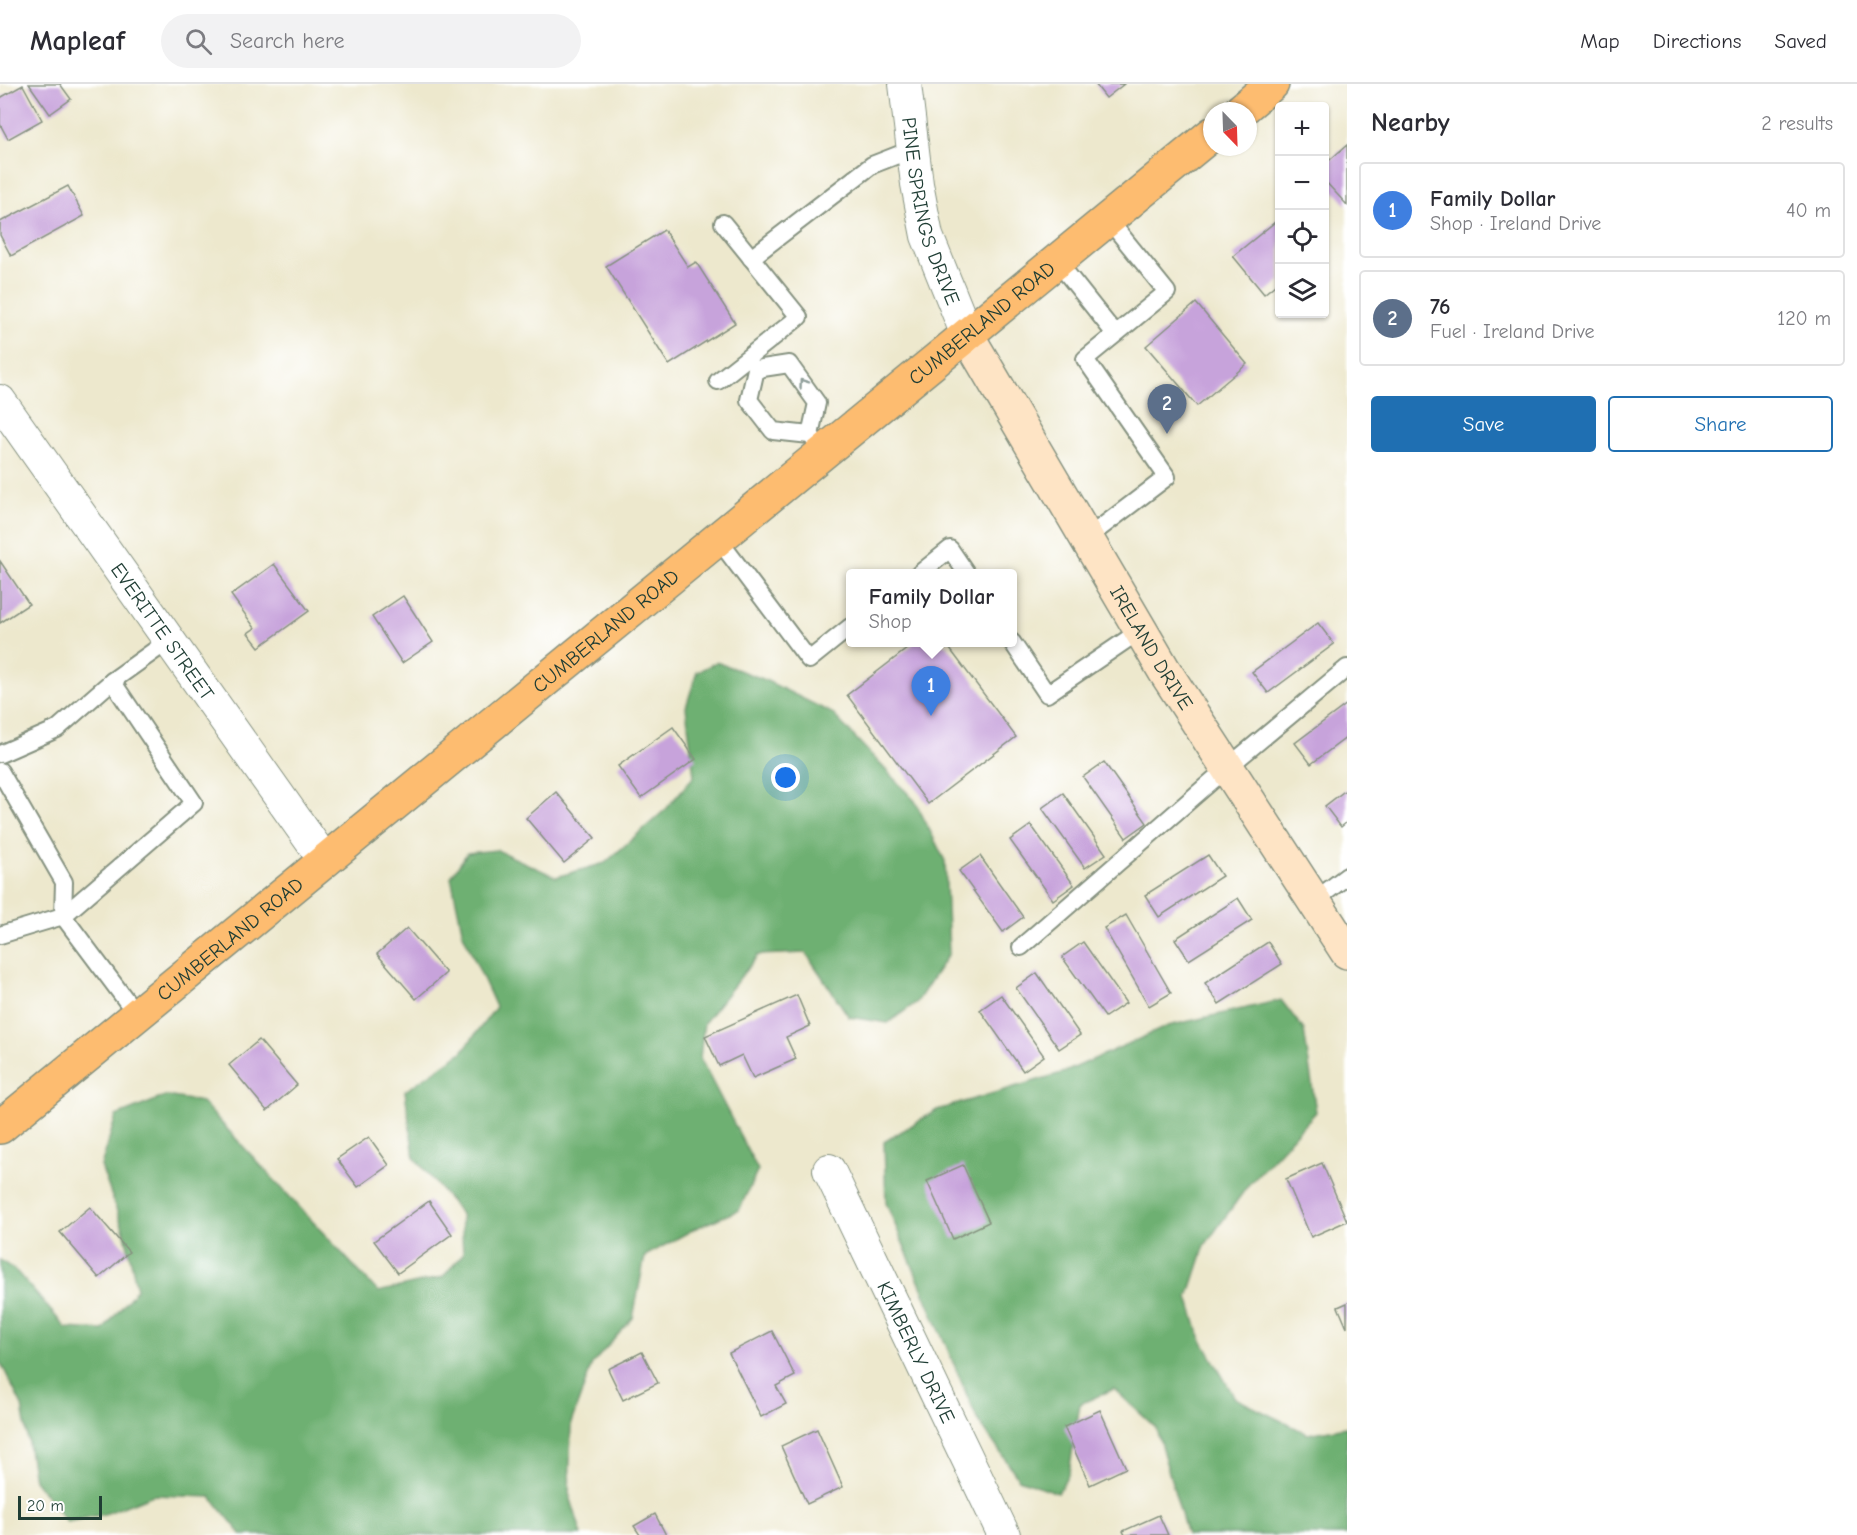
<!DOCTYPE html>
<meta charset="utf-8">
<style>
body{margin:0;font-family:"Comic Neue",sans-serif;background:#f2f2f3;color:#2b2b33}
.controls{position:absolute;right:18px;top:18px;display:grid;overflow:hidden;border-radius:6px;box-shadow:0 2px 4px #0004}
.controls button{width:54px;height:54px;display:grid;place-items:center;padding:0;border:0;border-bottom:2px solid #e1e1e2;background:#fff;color:#2b2b33;font:30px sans-serif}
.compass{position:absolute;left:1203px;top:18px;width:54px;height:54px;border-radius:50%;background:#fff;box-shadow:0 2px 4px #0004;rotate:157deg}
.scale{position:absolute;left:18px;bottom:15px;width:84px;box-sizing:border-box;padding-left:6px;border:3px solid #1f3d34;border-top:0;font-size:16px;line-height:21px;white-space:nowrap;color:#1f3d34;-webkit-text-stroke:4px #fff;paint-order:stroke}
.you{position:absolute;left:786px;top:694px;width:21px;height:21px;margin:-15px;border:4px solid #fff;border-radius:50%;background:#1a73e8;box-shadow:0 0 0 9px #1a73e833}
.badge{display:grid;place-items:center;width:39px;height:39px;border-radius:50%;background:#1f6fb2;color:#fff;font-size:20px;font-weight:700}
.pin{position:absolute;translate:-50% -50px;filter:drop-shadow(0 2px 3px #0008)}
.pin::after{content:'';position:absolute;top:32px;width:21px;height:18px;background:inherit;clip-path:polygon(0 0,100% 0,50% 100%)}
.popup{position:absolute;left:846px;top:485px;width:171px;height:78px;box-sizing:border-box;display:grid;place-content:center;border-radius:6px;background:#fff;filter:drop-shadow(0 2px 4px #0005);font-size:20px;white-space:nowrap;color:#7c7c81}
.popup b{font-size:22px;color:#2b2b33}
.popup::after{content:'';position:absolute;left:50%;top:100%;margin-left:-12px;border:12px solid transparent;border-top-color:#fff}
.list{margin:0;padding:0;list-style:none}
h2{display:flex;justify-content:space-between;align-items:center;height:78px;margin:0;padding:0 24px;font-size:26px}
h2 small{font-size:20px;font-weight:400;color:#7c7c81}
.list li{display:grid;grid-template-columns:39px 1fr auto;gap:18px;align-items:center;box-sizing:border-box;height:96px;margin:0 12px 12px;padding:0 12px;border:2px solid #e1e1e2;border-radius:6px}
.list b{display:block;font-size:22px;white-space:nowrap}
.list p{margin:0;font-size:20px;white-space:nowrap;color:#7c7c81}
.list em{font-size:20px;font-style:normal;color:#7c7c81}
.actions{display:flex;gap:12px;padding:18px 24px}
.actions a{flex:1;padding:14px 0;border:2px solid #1f6fb2;border-radius:6px;text-align:center;font-size:21px;color:#1f6fb2}
.actions .main{background:#1f6fb2;color:#fff}
.icon{flex:none;width:33px;height:33px;fill:none;stroke:currentColor;stroke-width:2;stroke-linecap:round;stroke-linejoin:round}
.map{position:relative;flex:none;width:1347px;height:1451px;overflow:hidden}
header{display:flex;align-items:center;gap:36px;box-sizing:border-box;height:84px;padding:0 30px;background:#fff;border-bottom:2px solid #e1e1e2}
header strong{font-size:28px}
nav{display:flex;gap:33px;margin-inline-start:auto;font-size:21px}
.search{width:420px;height:54px;background:#f2f2f3;display:flex;align-items:center;gap:15px;box-sizing:border-box;padding:0 21px;border-radius:33px;color:#7c7c81;font-size:22px}
main{display:flex}
aside{flex:1;background:#fff}
.map>svg:first-child{display:block}
</style>
<header>
<strong>Mapleaf</strong>
<div class="search"><svg class="icon" aria-label="search" viewBox="0 0 24 24"><circle cx="10" cy="10" r="6"/><path d="M15 15l6 6"/></svg>Search here</div>
<nav><a>Map</a><a>Directions</a><a>Saved</a></nav>
</header>
<main>
<div class="map">
<svg width="1347" height="1451" viewBox="0 0 1347 1451">
<rect width="100%" height="100%" fill="#fff"/>
<filter id="ink" filterUnits="userSpaceOnUse"><feTurbulence type="fractalNoise" baseFrequency=".0167" numOctaves="2"/><feDisplacementMap in="SourceGraphic" scale="12" xChannelSelector="R" yChannelSelector="G"/><feConvolveMatrix kernelMatrix="1 2 1 2 8 2 1 2 1" color-interpolation-filters="sRGB"/></filter>
<filter id="wash" filterUnits="userSpaceOnUse"><feTurbulence type="fractalNoise" baseFrequency=".008" numOctaves="4" result="noise"/><feDisplacementMap in="SourceGraphic" scale="24" xChannelSelector="R" yChannelSelector="G"/><feGaussianBlur stdDeviation="1.35" result="paint"/><feColorMatrix in="noise" values="0 0 0 0 0 0 0 0 0 0 0 0 0 0 0 0 0 1.4 0 .05"/><feComposite in="paint" operator="in"/></filter>
<g filter="url(#wash)">
<rect width="100%" height="100%" fill="#ede8cd"/>
<g fill="#6eb072" stroke="#467653" stroke-width="1.5">
<path d="M716,578l47,17 69,34 83,88 30,60 4,92 -32,49 -29,21 -39,-6 -43,-64 -48,2 -54,68 -4,35 58,112 -19,40 -43,18 -51,28 -12,62 -41,46 -21,59 -2,70 13,42h-340l-31,-38 -58,-2 -48,19 -38,8 -33,-42 -12,-74 -22,-45v-101l17,12 49,56 37,2 34,-41 -12,-55 -24,-68 15,-50 50,-20 36,6 176,190 65,-15 20,-23 -2,-40 -47,-57 -9,-66 57,-39 34,-45 -33,-73 -12,-57 16,-24 30,-3 59,27 49,-14 60,-53 29,-34 -8,-69 11,-35z"/>
<path d="M1281,916l23,30 12,82 -67,72 -44,61 -17,52 12,40 35,61 73,36 39,-7v108h-160l-31,-107 -42,-39 -34,15 -11,68 -11,21 -39,-14 -42,-60 -91,-216 -2,-61 53,-32 128,-38 103,-46z"/>
</g>
<g id="blocks">
<g fill="#c7a3db">
<path d="M29,0h31l11,15 -21,15z"/>
<path d="M1095,0h29l-18,14z"/>
<path d="M23,1l19,35 -34,19 -8,-15v-26z"/>
<path d="M1347,61v60l-23,-25v-15z"/>
<path d="M68,102l16,30 -73,40 -11,-21v-13z"/>
<path d="M1280,134v63l-16,13 -31,-38z"/>
<path d="M664,146l24,37 8,-5 39,61 -66,42 -63,-99z"/>
<path d="M1196,219l51,61 -50,42 -51,-60z"/>
<path d="M0,477l29,43 -29,19z"/>
<path d="M274,480l35,47 -50,36 -11,-14 7,-5 -24,-33z"/>
<path d="M403,512l30,46 -31,21 -30,-46z"/>
<path d="M1318,539l16,21 -66,49 -16,-21z"/>
<path d="M916,558l31,3 69,92 -88,67 -81,-109z"/>
<path d="M1347,620v33l-36,27 -16,-21z"/>
<path d="M673,643l23,32 -55,39 -23,-32z"/>
<path d="M1104,678l43,61 -21,15 -43,-61z"/>
<path d="M1347,705v33l-6,5 -16,-21z"/>
<path d="M556,708l39,46 -31,25 -38,-45z"/>
<path d="M1063,709l43,61 -21,14 -43,-60z"/>
<path d="M1031,741l43,60 -21,15 -43,-60z"/>
<path d="M1208,771l14,21 -63,41 -14,-22z"/>
<path d="M980,772l43,61 -20,15 -44,-61z"/>
<path d="M1238,814l14,22 -63,40 -14,-21z"/>
<path d="M1126,831l45,78 -22,13 -45,-78z"/>
<path d="M407,844l39,45 -30,26 -39,-45z"/>
<path d="M1083,858l43,61 -21,14 -43,-60z"/>
<path d="M1268,858l14,22 -63,40 -14,-21z"/>
<path d="M1037,889l43,62 -21,14 -43,-61z"/>
<path d="M797,911l13,31 -24,11 10,22 -43,19 -11,-23 -23,11 -14,-30z"/>
<path d="M1001,911l43,61 -21,15 -43,-61z"/>
<path d="M259,956l38,45 -30,26 -38,-46z"/>
<path d="M369,1053l20,28 -31,22 -21,-28z"/>
<path d="M1322,1079l25,58 -36,16 -25,-58z"/>
<path d="M963,1081l26,57 -36,17 -26,-58z"/>
<path d="M429,1117l23,33 -54,39 -24,-32z"/>
<path d="M90,1123l39,45 -30,26 -39,-46z"/>
<path d="M1347,1219v25l-9,-21z"/>
<path d="M772,1247l23,45 -19,10 10,18 -25,13 -32,-64z"/>
<path d="M642,1268l16,31 -35,17 -15,-31z"/>
<path d="M1100,1326l26,58 -36,17 -26,-58z"/>
<path d="M817,1345l26,58 -36,17 -26,-58z"/>
<path d="M655,1430l11,21h-26l-6,-9z"/>
<path d="M1159,1431l9,20h-43l-2,-4z"/>
</g>
</g>
</g>
<g filter="url(#ink)">
<use href="#blocks" fill-opacity="0" stroke="#869280" stroke-width="1.5"/>
<g fill="none" stroke-linecap="round" stroke-linejoin="round">
<defs>
<g id="service">
<path d="M751,174l121,-93 41,-16"/>
<path d="M1057,177l58,73"/>
<path d="M756,285l-7,31 24,31 37,4 15,17"/>
<path d="M756,285l33,-5 28,39 -7,32"/>
<path d="M718,297l81,-64 -76,-94"/>
<path d="M1087,454l80,-61 -82,-118 82,-67 -59,-73"/>
<path d="M718,455l91,121 41,-33"/>
<path d="M919,490l31,-25 17,25"/>
<path d="M1012,558l35,52 94,-64"/>
<path d="M0,670l57,-25 55,-48"/>
<path d="M0,687l64,111 -1,34 -63,19"/>
<path d="M1314,817l33,-25"/>
<path d="M1021,863l207,-180 119,-99"/>
<path d="M137,931l-74,-99 131,-113 -82,-122 56,-40"/>
</g>
<g id="minor">
<path id="s1" d="M905,0l12,100 10,52 40,99"/>
<path id="s2" d="M0,317l325,460"/>
<path id="s3" d="M829,1086l175,365"/>
</g>
<g id="secondary">
<path id="s4" d="M967,251l197,335 183,282"/>
</g>
<g id="primary">
<path d="M1240,27l32,-27"/>
<path id="s5" d="M0,1043l1212,-993"/>
</g>
</defs>
<use href="#service" stroke="#869280" stroke-width="20"/>
<use href="#minor" stroke="#869280" stroke-width="34"/>
<use href="#secondary" stroke="#869280" stroke-width="36"/>
<use href="#primary" stroke="#869280" stroke-width="36"/>
<use href="#service" stroke="#fff" stroke-width="16"/>
<use href="#minor" stroke="#fff" stroke-width="32"/>
<use href="#secondary" stroke="#fee4c5" stroke-width="33"/>
<use href="#primary" stroke="#fdbc6f" stroke-width="33"/>
</g>
<defs><path id="oneway-chevron" d="M-2-3.5L2.5 0L-2 3.5" fill="none" stroke-width="1.6" stroke-linecap="round" stroke-linejoin="round" transform="scale(1.5)"/></defs>
<use stroke="#8f9e9a" href="#oneway-chevron" transform="translate(803 299) rotate(-126)"/>
</g>
<g text-anchor="middle" dominant-baseline="central" stroke-width="5" stroke-linejoin="round" paint-order="stroke">
<g font-size="20" fill="#1f3d34" stroke="#fff">
<text stroke="none"><textPath href="#s1" startOffset="130">PINE SPRINGS DRIVE</textPath></text>
<text stroke="none"><textPath href="#s5" startOffset="1269">CUMBERLAND ROAD</textPath></text>
<text stroke="none"><textPath href="#s5" startOffset="783">CUMBERLAND ROAD</textPath></text>
<text stroke="none"><textPath href="#s2" startOffset="282">EVERITTE STREET</textPath></text>
<text stroke="none"><textPath href="#s4" startOffset="363">IRELAND DRIVE</textPath></text>
<text stroke="none"><textPath href="#s5" startOffset="297">CUMBERLAND ROAD</textPath></text>
<text stroke="none"><textPath href="#s3" startOffset="202">KIMBERLY DRIVE</textPath></text>
</g>
</g>
</svg>
<div class="controls">
<button>+</button>
<button>−</button>
<button><svg class="icon" aria-label="locate" viewBox="0 0 24 24"><circle cx="12" cy="12" r="6"/><path d="M12 2v4M12 18v4M2 12h4M18 12h4"/></svg></button>
<button><svg class="icon" aria-label="layers" viewBox="0 0 24 24"><path d="M12 4l9 5-9 5-9-5zM3 14l9 5 9-5"/></svg></button>
</div>
<svg class="compass" viewBox="-18 -18 36 36"><path d="M0-13l5 13h-10z" fill="#e53935"/><path d="M0 13l5-13h-10z" fill="#7c7c81"/></svg>
<div class="scale">20 m</div>
<div class="you"></div>
<div class="pin badge" style="left:931px;top:632px;background:#3f7fe0">1</div>
<div class="popup"><b>Family Dollar</b>Shop</div>
<div class="pin badge" style="left:1167px;top:350px;background:#5c6f8a">2</div>
</div>
<aside>
<h2>Nearby<small>2 results</small></h2>
<ul class="list">
<li><span class="badge" style="background:#3f7fe0">1</span><div><b>Family Dollar</b><p>Shop · Ireland Drive</p></div><em>40 m</em></li>
<li><span class="badge" style="background:#5c6f8a">2</span><div><b>76</b><p>Fuel · Ireland Drive</p></div><em>120 m</em></li>
</ul>
<div class="actions"><a class="main">Save</a><a>Share</a></div>
</aside>
</main>
